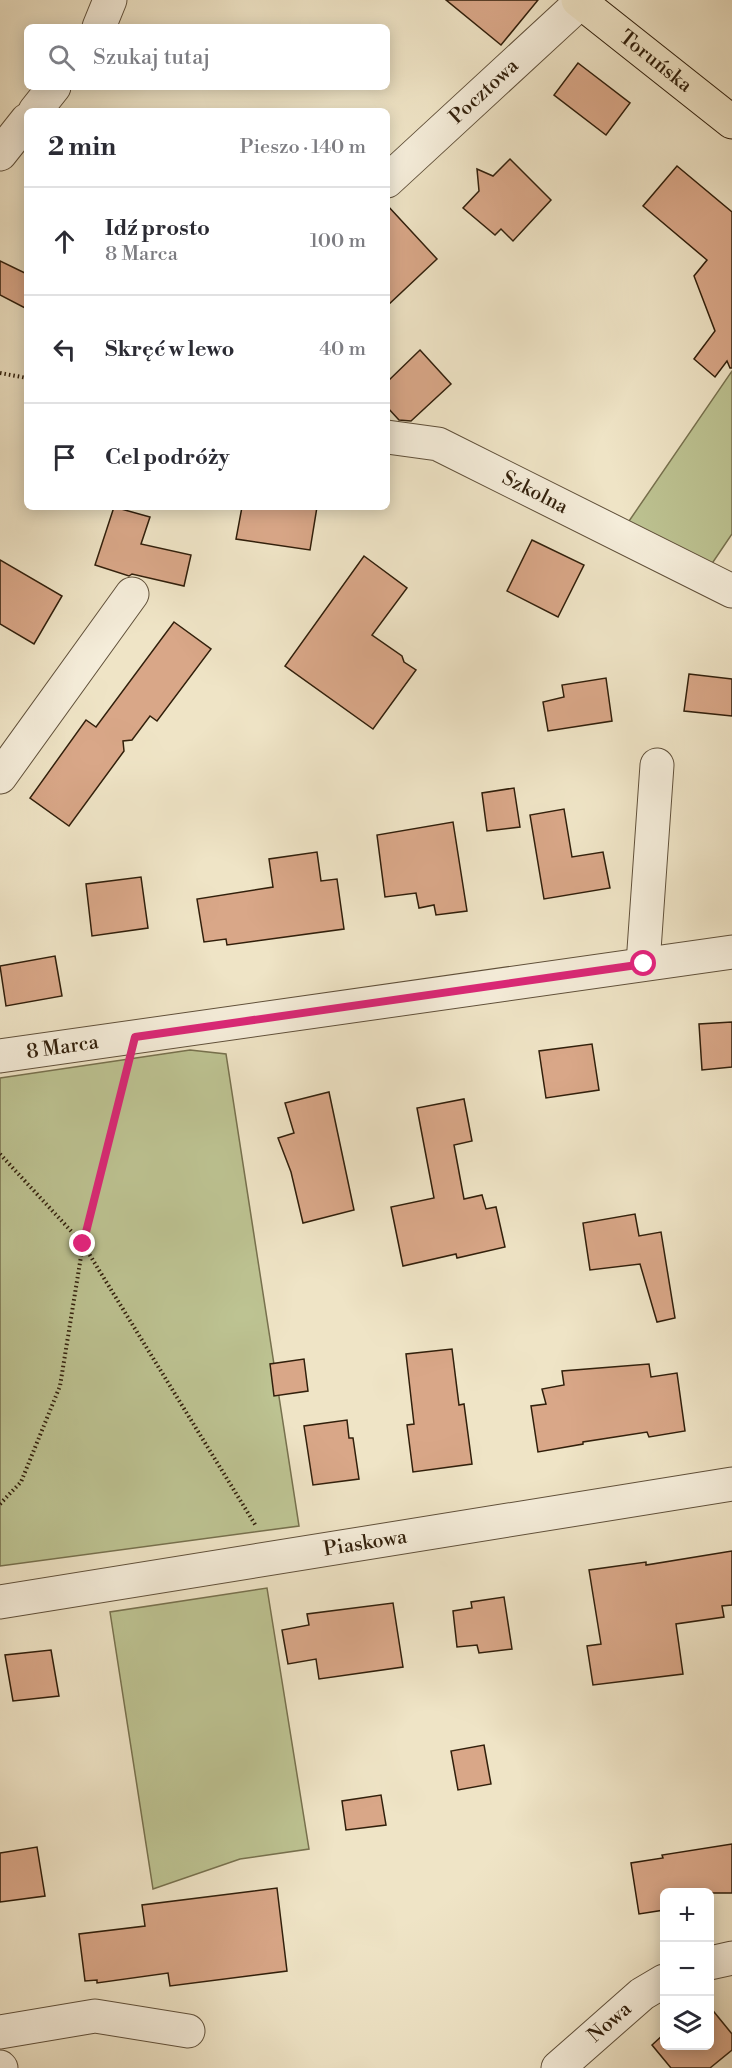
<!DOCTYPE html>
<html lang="pl">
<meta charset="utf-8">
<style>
body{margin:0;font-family:"Libre Bodoni",serif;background:#f7f7f7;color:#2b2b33}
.controls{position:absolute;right:18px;bottom:18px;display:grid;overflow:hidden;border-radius:9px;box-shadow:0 3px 15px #0003}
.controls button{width:54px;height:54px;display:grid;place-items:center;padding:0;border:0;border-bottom:2px solid #e1e1e2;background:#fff;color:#2b2b33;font:30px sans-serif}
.stop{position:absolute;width:18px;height:18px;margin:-14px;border:4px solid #db2777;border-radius:50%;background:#fff}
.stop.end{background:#db2777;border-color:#fff;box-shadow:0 2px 6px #0008}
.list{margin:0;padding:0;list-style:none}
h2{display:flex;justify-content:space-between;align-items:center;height:78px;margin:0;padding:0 24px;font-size:26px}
h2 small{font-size:20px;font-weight:400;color:#7c7c81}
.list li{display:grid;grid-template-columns:39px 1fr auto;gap:18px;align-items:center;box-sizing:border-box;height:108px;padding:0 24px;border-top:2px solid #e1e1e2}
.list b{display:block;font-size:22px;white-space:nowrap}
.list p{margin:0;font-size:20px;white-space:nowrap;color:#7c7c81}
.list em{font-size:20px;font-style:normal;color:#7c7c81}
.icon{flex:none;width:33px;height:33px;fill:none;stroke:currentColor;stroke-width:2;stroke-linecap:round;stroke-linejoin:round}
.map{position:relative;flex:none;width:732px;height:2068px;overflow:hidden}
.search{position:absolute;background:#fff;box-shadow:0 3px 15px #0003;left:24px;top:24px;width:366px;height:66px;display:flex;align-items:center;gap:15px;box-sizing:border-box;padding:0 21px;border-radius:9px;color:#7c7c81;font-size:22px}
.panel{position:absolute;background:#fff;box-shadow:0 3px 15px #0003;left:24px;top:108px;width:366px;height:402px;border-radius:9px}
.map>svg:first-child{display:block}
</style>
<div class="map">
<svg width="732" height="2068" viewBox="0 0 732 2068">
<rect width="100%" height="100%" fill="#efe4c6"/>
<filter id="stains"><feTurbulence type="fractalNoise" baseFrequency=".00333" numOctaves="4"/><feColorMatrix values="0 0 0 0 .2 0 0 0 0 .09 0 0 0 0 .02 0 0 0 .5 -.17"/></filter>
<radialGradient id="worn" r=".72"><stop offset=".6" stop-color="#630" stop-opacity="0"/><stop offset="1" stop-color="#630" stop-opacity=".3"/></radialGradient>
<g fill="#bdc392" stroke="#77714e" stroke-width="1.5">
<path d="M732,371v163l-21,31 -84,-41z"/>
<path d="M190,1050l36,4 73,472 -299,40v-488z"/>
<path d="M267,1588l42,261 -69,10 -87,30 -43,-277z"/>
</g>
<g fill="#d9a788" stroke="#311f0b" stroke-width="1.5">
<path d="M446,0h92l-37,45z"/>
<path d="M578,63l52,40 -24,32 -52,-40z"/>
<path d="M510,159l41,41 -38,41 -12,-12 -6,6 -32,-27 16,-17 -2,-22 16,7z"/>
<path d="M677,166l55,46v156h-2l-3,-7 -12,16 -21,-18 21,-28 -21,-55 13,-16 -64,-54z"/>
<path d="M387,205l50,54 -50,47z"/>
<path d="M0,261l27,13v35l-27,-14z"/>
<path d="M420,350l31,34 -40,37 -12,-1 -12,-13v-25z"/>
<path d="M114,507l36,10 -9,27 50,11 -7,31 -52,-12 -3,2 -34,-11z"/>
<path d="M242,507h75l-7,43 -74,-11z"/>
<path d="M532,540l52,25 -26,52 -51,-26z"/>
<path d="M364,556l43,32 -35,47 30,21 2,6 12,8 -43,59 -88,-63z"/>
<path d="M0,560l62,36 -28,48 -34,-20z"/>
<path d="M174,622l37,27 -54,72 -7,-5 -18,24 -9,1 1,10 -55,75 -39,-28 56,-78 10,7z"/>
<path d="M689,674l43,5v37l-48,-5z"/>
<path d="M606,678l6,43 -64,10 -5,-29 21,-5 -2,-12z"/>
<path d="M514,788l6,39 -33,4 -5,-38z"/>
<path d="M564,809l8,48 31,-5 7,36 -66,11 -14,-84z"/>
<path d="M453,822l14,89 -31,4 -2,-10 -15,3 -3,-15 -31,4 -8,-62z"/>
<path d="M317,852l4,29 16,-2 7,50 -117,16 -1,-6 -22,3 -7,-43 76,-12 -4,-28z"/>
<path d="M141,877l7,51 -56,8 -6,-52z"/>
<path d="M55,956l7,40 -56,10 -6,-40z"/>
<path d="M732,1022v45l-30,3 -3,-46z"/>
<path d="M592,1044l7,46 -53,8 -7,-47z"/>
<path d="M329,1092l25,118 -51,13 -12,-51 -13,-34 16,-5 -9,-30z"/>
<path d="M464,1099l8,42 -18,4 10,54 18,-4 4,14 10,-2 9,40 -48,11 -1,-4 -53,12 -12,-59 43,-9 -17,-90z"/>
<path d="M635,1214l4,22 22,-4 14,86 -18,4 -17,-58 -50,6 -7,-47z"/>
<path d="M452,1349l7,56 5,-1 8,60 -59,8 -6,-47 7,-1 -8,-70z"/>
<path d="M304,1359l4,32 -34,5 -4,-32z"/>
<path d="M649,1364l2,13 26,-4 8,58 -36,6 -2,-5 -64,10v2l-45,8 -7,-46 15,-2 -4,-15 22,-4 -2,-14z"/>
<path d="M347,1420l2,18h4l6,41 -46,6 -9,-59z"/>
<path d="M732,1551v54l-10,1 2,11 -48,7 7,50 -90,11 -6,-39 14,-2 -12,-74 57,-8v3z"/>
<path d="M504,1597l8,52 -33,4 -2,-8 -20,2 -4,-36 19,-3 -1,-6z"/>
<path d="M393,1603l10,64 -84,12 -3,-20 -28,5 -6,-34 27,-5 -2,-11z"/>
<path d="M51,1650l8,46 -46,5 -8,-46z"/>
<path d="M484,1745l7,39 -33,6 -7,-39z"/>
<path d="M381,1795l5,30 -40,5 -4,-29z"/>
<path d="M732,1844v49h-68v17l-25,4 -8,-51 32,-5 -1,-3z"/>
<path d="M37,1847l8,49 -45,6v-49z"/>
<path d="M277,1888l10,83 -117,15 -2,-13 -71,10v-3l-12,1 -6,-47 66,-8 -3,-21z"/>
<path d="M710,2007l22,27v16l-22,18h-39l-19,-23 12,-11v12h46z"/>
</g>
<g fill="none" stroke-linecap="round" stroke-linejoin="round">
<defs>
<g id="minor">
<path d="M99,27l11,-27"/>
<path d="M35,111l19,-24"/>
<path d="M0,154l27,-34"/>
<path id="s1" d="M387,181l194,-179"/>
<path id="s2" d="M387,437l51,7 294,147"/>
<path d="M0,777l132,-183"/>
<path d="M643,964l14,-199"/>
<path id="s3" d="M0,1056l732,-104"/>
<path id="s4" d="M0,1602l732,-118"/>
<path d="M710,1963l22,-5"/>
<path d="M0,2032l95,-16 93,15"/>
<path d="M0,2067l1,1"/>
<path id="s5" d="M558,2068l84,-74 22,-13"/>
</g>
<g id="major">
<path id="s6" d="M578,0l154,122"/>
</g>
</defs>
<use href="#minor" stroke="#60503a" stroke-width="35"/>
<use href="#major" stroke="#311f0b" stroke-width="35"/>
<g stroke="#311f0b" stroke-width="4" stroke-dasharray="1.5 3" stroke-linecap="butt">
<path d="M0,373l27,5"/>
<path d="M0,1154l83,90 173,282"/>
<path d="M0,1504l21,-22 39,-96 23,-142 44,-172"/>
</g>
<use href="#minor" stroke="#f5edda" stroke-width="33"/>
<use href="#major" stroke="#efe4c6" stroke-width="33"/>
</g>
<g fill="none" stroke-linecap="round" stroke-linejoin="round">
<path stroke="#db2777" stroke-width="8" d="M83,1244l52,-207 509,-73"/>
</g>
<g text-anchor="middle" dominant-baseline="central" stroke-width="4.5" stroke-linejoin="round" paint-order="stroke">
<g font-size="20" fill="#311f0b" stroke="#f5edda">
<text stroke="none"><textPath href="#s6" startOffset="99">Toruńska</textPath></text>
<text stroke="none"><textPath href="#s1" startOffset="132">Pocztowa</textPath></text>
<text stroke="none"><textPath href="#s2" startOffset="160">Szkolna</textPath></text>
<text stroke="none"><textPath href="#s3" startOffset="63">8 Marca</textPath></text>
<text stroke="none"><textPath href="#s4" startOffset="370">Piaskowa</textPath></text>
<text stroke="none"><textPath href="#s5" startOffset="69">Nowa</textPath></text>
</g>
</g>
<rect width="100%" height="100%" filter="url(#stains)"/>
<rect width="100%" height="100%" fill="url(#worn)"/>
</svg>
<div class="controls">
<button>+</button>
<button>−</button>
<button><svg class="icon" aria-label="layers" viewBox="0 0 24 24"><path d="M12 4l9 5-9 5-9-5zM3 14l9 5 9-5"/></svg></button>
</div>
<div class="stop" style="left:644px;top:964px"></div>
<div class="stop end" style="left:83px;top:1244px"></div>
<div class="search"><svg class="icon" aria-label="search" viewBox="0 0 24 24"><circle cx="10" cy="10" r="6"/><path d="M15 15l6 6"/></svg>Szukaj tutaj</div>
<section class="panel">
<h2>2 min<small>Pieszo · 140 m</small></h2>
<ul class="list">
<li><svg class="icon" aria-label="ahead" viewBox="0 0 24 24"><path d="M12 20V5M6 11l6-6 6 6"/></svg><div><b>Idź prosto</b><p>8 Marca</p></div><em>100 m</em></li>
<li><svg class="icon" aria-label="left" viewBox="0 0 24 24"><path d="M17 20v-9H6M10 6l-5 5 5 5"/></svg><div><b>Skręć w lewo</b></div><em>40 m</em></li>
<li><svg class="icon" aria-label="arrive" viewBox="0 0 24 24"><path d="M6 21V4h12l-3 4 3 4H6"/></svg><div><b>Cel podróży</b></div></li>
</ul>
</section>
</div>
